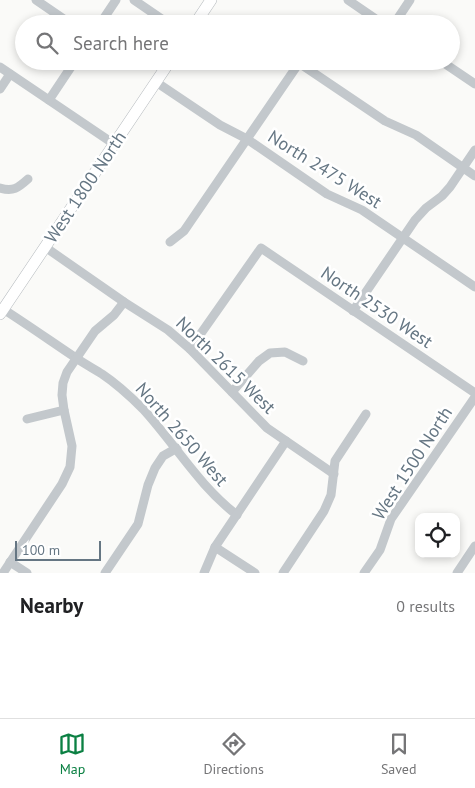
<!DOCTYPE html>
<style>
body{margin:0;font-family:"PT Sans",sans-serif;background:#f2f2f2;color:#202124}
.controls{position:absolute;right:15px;bottom:15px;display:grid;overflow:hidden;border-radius:10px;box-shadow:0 2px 8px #0003}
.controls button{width:45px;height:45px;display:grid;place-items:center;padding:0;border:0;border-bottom:1px solid #e0e0e0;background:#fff;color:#202124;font:25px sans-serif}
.scale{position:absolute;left:15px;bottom:12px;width:86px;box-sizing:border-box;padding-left:5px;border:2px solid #657683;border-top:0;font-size:14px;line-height:18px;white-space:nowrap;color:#657683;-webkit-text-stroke:4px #fff;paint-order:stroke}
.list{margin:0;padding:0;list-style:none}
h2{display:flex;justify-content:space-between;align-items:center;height:65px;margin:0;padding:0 20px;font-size:21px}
h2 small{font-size:16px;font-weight:400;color:#757577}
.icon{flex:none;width:28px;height:28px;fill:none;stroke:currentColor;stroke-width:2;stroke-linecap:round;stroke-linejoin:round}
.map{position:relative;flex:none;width:475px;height:573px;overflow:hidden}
.search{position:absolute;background:#fff;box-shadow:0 2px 8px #0003;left:15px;right:15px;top:15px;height:55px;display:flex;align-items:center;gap:12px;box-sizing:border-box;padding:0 18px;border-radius:28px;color:#757577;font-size:19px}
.sheet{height:145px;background:#fff}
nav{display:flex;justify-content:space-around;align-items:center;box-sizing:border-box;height:70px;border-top:1px solid #e0e0e0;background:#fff;font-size:14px;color:#757577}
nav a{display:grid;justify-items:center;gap:2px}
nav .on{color:#0b8043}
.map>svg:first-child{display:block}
</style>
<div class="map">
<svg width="475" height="573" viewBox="0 0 475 573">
<rect width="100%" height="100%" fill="#fafaf8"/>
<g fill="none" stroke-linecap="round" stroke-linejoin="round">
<defs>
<g id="major">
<path d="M195,24l16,-24"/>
<path d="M0,314l170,-253"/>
</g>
</defs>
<use href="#major" stroke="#b5babe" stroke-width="12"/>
<g stroke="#c3c8cc" stroke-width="9">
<path d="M36,0l35,24"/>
<path d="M134,0l35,24"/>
<path d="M348,0l35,24"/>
<path d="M100,24l16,-24"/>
<path d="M394,24l16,-24"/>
<path d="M441,61l34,23"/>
<path d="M0,67l114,77"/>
<path d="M156,82l64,43 27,14 80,55 35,16 113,77"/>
<path d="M0,89l10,-15"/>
<path d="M49,100l26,-39"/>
<path d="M0,188c13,4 18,0 28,-9"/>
<path d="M170,242l14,-11 115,-168 86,58 31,14 59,41"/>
<path d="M45,247l79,55 44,28 22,19 77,79 67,46"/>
<path d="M3,309c25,16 49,33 73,49 9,6 18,11 26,16 15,10 29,23 41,35 32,35 56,77 94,106"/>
<path d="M353,311l62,-91 11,-12 16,-12 8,-9 25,-37"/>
<path d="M190,349l71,-101 214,145"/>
<path d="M232,392l27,-31 11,-8 15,-1 18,9"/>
<path d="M27,419l37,-9"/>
<path d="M215,547l40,26"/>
<path d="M10,562l17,11"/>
<path d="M3,573l59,-89 8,-17 2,-21 -8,-36 -2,-15 1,-12 4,-11 28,-41 19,-16 10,-13"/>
<path d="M105,573l33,-49 10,-39 7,-17 8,-12 14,-8"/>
<path d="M204,573l11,-26 71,-106"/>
<path d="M283,573l41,-62 7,-16 4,-34 31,-47"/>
<path d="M364,573l16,-23 11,-31 84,-122"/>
<path d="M457,573l18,-27"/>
</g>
<use href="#major" stroke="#fff" stroke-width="11"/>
</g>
<g text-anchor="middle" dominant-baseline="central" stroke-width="5" stroke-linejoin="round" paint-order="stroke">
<g font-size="18" fill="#657683" stroke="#fff">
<text transform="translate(325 169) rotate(32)">North 2475 West</text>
<text transform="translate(85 187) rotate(-56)">West 1800 North</text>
<text transform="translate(377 307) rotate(34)">North 2530 West</text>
<text transform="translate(226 365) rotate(44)">North 2615 West</text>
<text transform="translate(182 434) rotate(49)">North 2650 West</text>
<text transform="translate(412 463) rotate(-57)">West 1500 North</text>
</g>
</g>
</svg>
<div class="controls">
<button><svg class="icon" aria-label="locate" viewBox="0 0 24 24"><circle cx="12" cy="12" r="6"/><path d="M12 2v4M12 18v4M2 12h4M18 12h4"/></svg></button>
</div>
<div class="scale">100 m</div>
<div class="search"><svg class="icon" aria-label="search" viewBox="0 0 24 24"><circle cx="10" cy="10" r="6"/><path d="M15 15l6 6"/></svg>Search here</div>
</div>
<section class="sheet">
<h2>Nearby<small>0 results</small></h2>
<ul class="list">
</ul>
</section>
<nav>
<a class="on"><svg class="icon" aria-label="map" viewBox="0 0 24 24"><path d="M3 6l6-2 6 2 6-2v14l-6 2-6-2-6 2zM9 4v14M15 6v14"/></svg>Map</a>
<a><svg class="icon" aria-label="directions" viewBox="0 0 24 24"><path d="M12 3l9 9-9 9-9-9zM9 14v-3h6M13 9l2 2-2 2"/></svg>Directions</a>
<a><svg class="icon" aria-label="saved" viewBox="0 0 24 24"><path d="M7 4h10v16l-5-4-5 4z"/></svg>Saved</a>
</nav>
